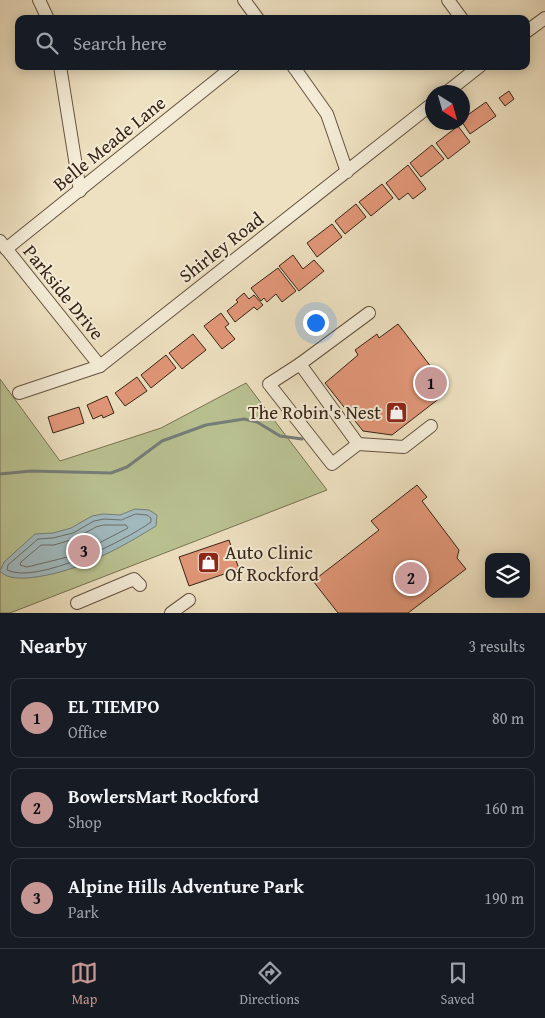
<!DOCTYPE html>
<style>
body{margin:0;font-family:"Gentium Book Plus",serif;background:#20242c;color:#f1f3f6}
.controls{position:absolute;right:15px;bottom:15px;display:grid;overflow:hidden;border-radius:10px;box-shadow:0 2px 12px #0003}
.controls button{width:45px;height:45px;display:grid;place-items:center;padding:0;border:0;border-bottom:1px solid #363941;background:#171b24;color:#f1f3f6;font:25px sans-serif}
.compass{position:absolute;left:425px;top:85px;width:45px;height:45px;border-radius:50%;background:#171b24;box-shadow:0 2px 12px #0003;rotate:143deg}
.you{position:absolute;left:315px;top:322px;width:18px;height:18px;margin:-12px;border:4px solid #fff;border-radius:50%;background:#1a73e8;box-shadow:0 0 0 8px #1a73e833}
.badge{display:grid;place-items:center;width:32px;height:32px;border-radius:50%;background:#c59692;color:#111;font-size:16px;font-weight:700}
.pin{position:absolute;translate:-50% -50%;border:2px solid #fff;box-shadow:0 1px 5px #0006}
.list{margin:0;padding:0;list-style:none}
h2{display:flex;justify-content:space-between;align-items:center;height:65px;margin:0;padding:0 20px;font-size:21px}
h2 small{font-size:16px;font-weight:400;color:#9ea1a6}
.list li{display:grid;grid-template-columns:32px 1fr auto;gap:15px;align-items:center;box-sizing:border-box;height:80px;margin:0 10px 10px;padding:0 10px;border:1px solid #363941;border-radius:10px}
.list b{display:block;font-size:19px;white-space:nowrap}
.list p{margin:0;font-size:16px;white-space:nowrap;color:#9ea1a6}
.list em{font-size:16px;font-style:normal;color:#9ea1a6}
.icon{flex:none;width:28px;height:28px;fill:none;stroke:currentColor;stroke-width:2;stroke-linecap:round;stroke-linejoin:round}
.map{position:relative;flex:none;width:545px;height:613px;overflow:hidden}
.search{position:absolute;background:#171b24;box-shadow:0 2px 12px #0003;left:15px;right:15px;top:15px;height:55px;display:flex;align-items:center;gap:12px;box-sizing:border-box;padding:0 18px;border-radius:10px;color:#9ea1a6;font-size:19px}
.sheet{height:335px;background:#171b24}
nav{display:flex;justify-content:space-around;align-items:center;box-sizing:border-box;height:70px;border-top:1px solid #363941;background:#171b24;font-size:14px;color:#9ea1a6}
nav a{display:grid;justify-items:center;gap:2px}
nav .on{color:#c59692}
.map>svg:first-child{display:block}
</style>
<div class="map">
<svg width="545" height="613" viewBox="0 0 545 613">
<rect width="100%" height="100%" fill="#eee1c1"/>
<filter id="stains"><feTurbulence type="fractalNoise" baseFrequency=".004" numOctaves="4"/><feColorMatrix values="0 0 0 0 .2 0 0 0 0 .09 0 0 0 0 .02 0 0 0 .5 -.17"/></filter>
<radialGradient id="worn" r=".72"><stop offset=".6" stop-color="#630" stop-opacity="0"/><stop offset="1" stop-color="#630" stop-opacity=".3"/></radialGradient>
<path fill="#bac292" stroke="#787254" d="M0,379l60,82 101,-33 85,-45 81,107 -317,123h-10z"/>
<path fill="#a1babf" stroke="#767e7b" d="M135,509l14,1 8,5 -1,11c-24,15 -49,29 -75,39 -17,7 -69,22 -81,6l4,-9 31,-28 18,-1 18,-5 21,-12 11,-2 17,1z"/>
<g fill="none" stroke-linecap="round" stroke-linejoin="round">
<g stroke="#6c6e6a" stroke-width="1">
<path d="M136,514l11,1 4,3v4c-26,19 -115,63 -144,48l1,-5 30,-26 15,-1 20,-5 21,-12 10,-2 17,1z"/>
<path d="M104,525h22l2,3 -52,27 -49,12 -7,-2 1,-3 20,-17h13l20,-6 22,-12z"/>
</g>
<path stroke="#767e7b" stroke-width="3" d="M0,474l31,-3 80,2 16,-6 35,-26 44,-16 38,-6 13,3 23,14 22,3"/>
</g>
<g fill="#e29779" stroke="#362316">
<path d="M509,91l5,8 -9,7 -6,-8z"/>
<path d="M486,102l10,14 -26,18 -8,-12v-3z"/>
<path d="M458,126l12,16 -22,17 -12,-16z"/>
<path d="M432,145l12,14 -23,18 -11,-14z"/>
<path d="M408,165l18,24 -13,10 -5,-6 -9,7 -13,-17z"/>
<path d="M382,184l11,14 -22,18 -12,-14z"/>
<path d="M356,204l10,13 -21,17 -10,-13z"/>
<path d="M332,224l10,13 -25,20 -10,-14z"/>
<path d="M293,255l10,14 11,-9 10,11 -25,20 -20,-25z"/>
<path d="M278,268l18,23 -14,11 -6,-8 -9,8 -3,-4 -3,3 -10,-13z"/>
<path d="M244,293l5,6 5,-4 9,10 -6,5 -3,-3 -19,15 -8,-11 11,-9 -2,-2z"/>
<path d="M221,313l8,11 -4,3 10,12 -13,10 -18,-23z"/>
<path d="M398,324l47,61 -4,4 4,5 -53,41 -29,-4 -38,-48 33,-28 -3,-5 22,-16 2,4z"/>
<path d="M193,334l13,16 -24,19 -13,-16z"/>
<path d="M166,355l10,13 -25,20 -10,-13z"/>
<path d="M137,377l10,14 -22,15 -10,-13z"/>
<path d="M107,396l7,17 -11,5 -1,-3 -9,4 -6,-14z"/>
<path d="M79,407l5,16 -31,10 -5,-16z"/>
<path d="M417,485l10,12 -5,4 37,49 -2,8 9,11 -58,44h-70l-25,-32 66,-51 -8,-9z"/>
<path d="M229,540l10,29 -50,17 -10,-29z"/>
</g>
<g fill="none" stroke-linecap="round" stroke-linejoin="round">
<defs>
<g id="minor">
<path d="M39,0l9,19"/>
<path d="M244,0l14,19"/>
<path d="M448,0l14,19"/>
<path d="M526,32l19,-14"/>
<path d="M60,66l20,125"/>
<path d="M293,66l34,48 20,58"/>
<path d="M447,92l33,-26"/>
<path d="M0,241l100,125"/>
<path d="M6,249l228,-183"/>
<path d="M300,364l69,-51"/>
<path d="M19,393l81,-27 332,-262"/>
<path d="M358,444l-26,20 -63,-80 31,-20 58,80 46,3 27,-21"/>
<path d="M77,603l57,-24 6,6"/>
<path d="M171,613l18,-13"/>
</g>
</defs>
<use href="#minor" stroke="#645241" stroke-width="14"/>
<use href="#minor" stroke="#f4ecd7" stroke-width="12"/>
</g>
<defs>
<symbol id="shop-square" viewBox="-11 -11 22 22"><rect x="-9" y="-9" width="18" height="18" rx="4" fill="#8f2418" stroke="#f4ecd7"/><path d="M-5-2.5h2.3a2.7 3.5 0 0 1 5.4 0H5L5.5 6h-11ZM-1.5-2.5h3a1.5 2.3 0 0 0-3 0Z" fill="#fff"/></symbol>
</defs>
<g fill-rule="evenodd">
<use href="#shop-square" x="384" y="400" width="25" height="25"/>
<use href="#shop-square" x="196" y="550" width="25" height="25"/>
</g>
<g text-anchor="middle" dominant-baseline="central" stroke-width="4" stroke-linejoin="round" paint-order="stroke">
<g font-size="19" fill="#362316" stroke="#f4ecd7">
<text transform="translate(109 143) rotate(-39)">Belle Meade Lane</text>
<text transform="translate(221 247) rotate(-38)">Shirley Road</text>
<text transform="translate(64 292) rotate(51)">Parkside Drive</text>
</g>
<g font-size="19" fill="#362316" stroke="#f4ecd7" text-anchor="end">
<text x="381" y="412">The Robin's Nest</text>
<text x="225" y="552" text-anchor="start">Auto Clinic<tspan x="225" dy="22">Of Rockford</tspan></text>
</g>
</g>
<rect width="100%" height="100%" filter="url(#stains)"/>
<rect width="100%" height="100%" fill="url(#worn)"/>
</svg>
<div class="controls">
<button><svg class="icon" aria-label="layers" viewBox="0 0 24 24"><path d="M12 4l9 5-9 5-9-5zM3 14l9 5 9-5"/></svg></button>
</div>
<svg class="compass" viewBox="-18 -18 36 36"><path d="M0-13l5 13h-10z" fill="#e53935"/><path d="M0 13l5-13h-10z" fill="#9ea1a6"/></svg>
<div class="you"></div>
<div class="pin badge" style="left:431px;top:383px">1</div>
<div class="pin badge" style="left:411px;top:578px">2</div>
<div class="pin badge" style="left:84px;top:551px">3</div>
<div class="search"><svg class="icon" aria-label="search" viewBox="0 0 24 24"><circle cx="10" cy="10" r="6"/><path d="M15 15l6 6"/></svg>Search here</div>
</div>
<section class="sheet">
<h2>Nearby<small>3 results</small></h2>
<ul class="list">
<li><span class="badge">1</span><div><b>EL TIEMPO</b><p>Office</p></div><em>80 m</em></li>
<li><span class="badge">2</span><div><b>BowlersMart Rockford</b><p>Shop</p></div><em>160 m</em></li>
<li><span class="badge">3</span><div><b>Alpine Hills Adventure Park</b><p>Park</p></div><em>190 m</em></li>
</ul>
</section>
<nav>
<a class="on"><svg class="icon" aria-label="map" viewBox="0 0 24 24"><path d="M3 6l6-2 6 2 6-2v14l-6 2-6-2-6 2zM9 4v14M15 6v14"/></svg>Map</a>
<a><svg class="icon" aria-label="directions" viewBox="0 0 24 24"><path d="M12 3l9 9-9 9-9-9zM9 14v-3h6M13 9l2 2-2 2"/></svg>Directions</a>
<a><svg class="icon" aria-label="saved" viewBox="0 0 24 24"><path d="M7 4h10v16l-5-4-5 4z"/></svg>Saved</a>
</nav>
